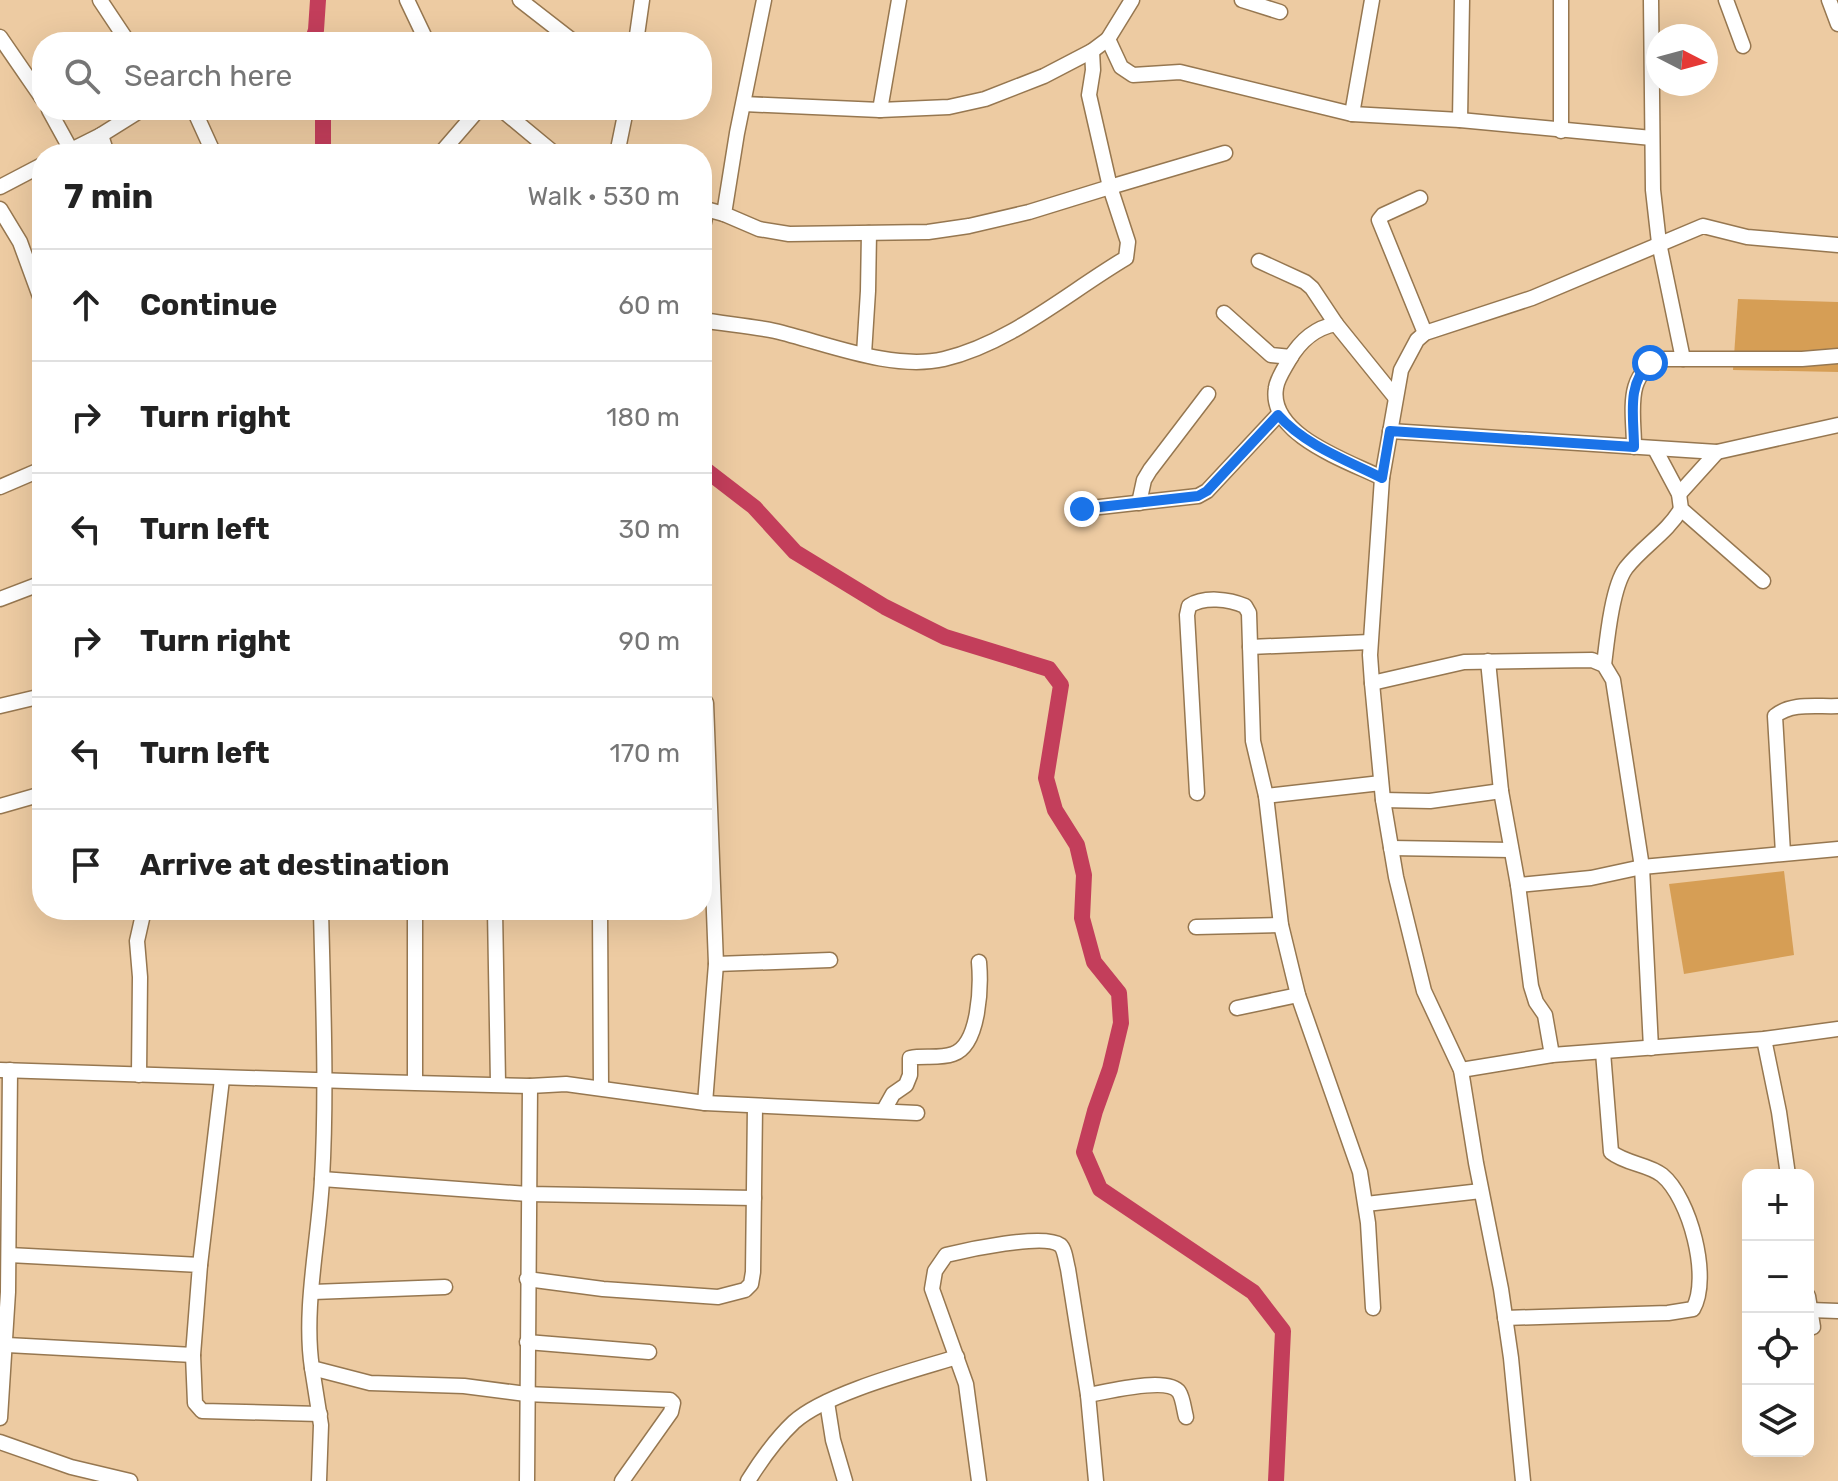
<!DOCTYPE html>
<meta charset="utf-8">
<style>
body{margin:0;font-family:Rubik,sans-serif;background:#f2f2f2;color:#222}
.controls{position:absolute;right:24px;bottom:24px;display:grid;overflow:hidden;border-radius:16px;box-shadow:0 8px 32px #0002}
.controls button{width:72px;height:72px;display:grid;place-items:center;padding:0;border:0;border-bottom:2px solid #e0e0e0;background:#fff;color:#222;font:40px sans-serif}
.compass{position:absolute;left:1646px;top:24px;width:72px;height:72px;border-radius:50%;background:#fff;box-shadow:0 8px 32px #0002;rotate:96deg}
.stop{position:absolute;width:24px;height:24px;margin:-18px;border:6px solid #1a73e8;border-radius:50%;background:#fff}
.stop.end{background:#1a73e8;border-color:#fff;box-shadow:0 2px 8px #0008}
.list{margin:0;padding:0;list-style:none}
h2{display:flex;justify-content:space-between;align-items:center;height:104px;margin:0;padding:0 32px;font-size:34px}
h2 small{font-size:26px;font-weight:400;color:#767676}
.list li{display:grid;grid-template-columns:52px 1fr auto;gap:24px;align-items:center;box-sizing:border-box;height:112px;padding:0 32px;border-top:2px solid #e0e0e0}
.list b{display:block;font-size:30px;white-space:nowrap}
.list em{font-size:26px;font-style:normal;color:#767676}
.icon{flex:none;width:44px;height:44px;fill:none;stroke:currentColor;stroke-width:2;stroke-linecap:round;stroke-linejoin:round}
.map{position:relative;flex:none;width:1838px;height:1481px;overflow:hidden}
.search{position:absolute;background:#fff;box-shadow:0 8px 32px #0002;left:32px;top:32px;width:680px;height:88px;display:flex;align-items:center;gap:20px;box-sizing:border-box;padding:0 28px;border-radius:32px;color:#767676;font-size:30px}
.panel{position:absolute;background:#fff;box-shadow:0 8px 32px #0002;left:32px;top:144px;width:680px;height:776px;border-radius:32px}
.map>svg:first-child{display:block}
</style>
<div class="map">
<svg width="1838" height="1481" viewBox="0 0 1838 1481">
<rect width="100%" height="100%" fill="#edcba2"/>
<g fill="#d69e55">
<path d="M1738,299l100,3v70l-105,-2z"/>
<path d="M1784,871l10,84 -110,19 -15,-90z"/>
</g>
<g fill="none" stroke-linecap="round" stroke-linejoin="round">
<g stroke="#c33e5b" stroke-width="16">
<path d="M312,42l4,-12 2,-30"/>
<path d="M323,110v44"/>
<path d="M702,467l52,40 41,45 90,55 60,30 104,32 12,16 -15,93 9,32 22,35 7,30 -2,43 12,44 25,31 2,30 -11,46 -15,42 -11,41 16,37 153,103 30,39 -7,150"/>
</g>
<defs>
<g id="minor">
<path d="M100,0l28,42"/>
<path d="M407,0l20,42"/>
<path d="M520,0l54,42"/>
<path d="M764,0l-27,133 -13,81 35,15 30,5 139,-2 41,-6 60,-14 81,-25 -21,-92 4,-25 -1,-19"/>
<path d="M1242,0l38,12"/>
<path d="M1561,0v131"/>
<path d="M1651,0l2,190 6,53 24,116"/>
<path d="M1726,0l17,46"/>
<path d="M1829,0l9,24"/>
<path d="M0,37l42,61"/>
<path d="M1108,39l13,28 12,8 47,-3 172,42 108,6 192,18"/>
<path d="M636,42l6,-42"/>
<path d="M744,104l136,6 69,-3 36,-8 59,-23 48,-25 16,-12 24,-39"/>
<path d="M49,110l22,40"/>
<path d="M194,110l20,44"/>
<path d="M502,110l53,44"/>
<path d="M880,110l19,-110"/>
<path d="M1352,114l20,-114"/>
<path d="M1460,120l2,-120"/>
<path d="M101,135l6,19"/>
<path d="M63,154l38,-19 40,-25"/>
<path d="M440,154l38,-44"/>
<path d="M617,154l9,-44"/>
<path d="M0,187l42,-22"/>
<path d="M1420,198l-37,17 -4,5 46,113"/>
<path d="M702,208l22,6"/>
<path d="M0,209l20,33 22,60"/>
<path d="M702,231l5,-22"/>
<path d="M1259,261l46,21 7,6 24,36"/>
<path d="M1224,313l47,42 20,2"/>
<path d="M702,320c24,4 49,6 73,11 51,12 117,40 169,28 67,-16 123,-66 182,-101l2,-16 -18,-55 115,-34"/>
<path d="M864,354l4,-63 1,-58"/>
<path d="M1390,431l327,21 121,-27"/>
<path d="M1634,447c0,-35 -11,-75 30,-88h138l36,-3"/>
<path d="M1655,449l24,45 2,15 82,72"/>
<path d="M1382,478c-34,-17 -114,-43 -106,-90 1,-9 8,-19 13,-28 11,-19 25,-32 47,-36l59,73"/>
<path d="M0,487l42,-18"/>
<path d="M1679,494l38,-42"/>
<path d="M1139,503l5,-23 6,-10 58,-76"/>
<path d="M1082,509l116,-13 9,-5 71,-76"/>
<path d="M0,599l42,-16"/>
<path d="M1250,647l120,-5"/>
<path d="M1488,661l13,130 17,94 73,-7 51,-11 196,-18"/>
<path d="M1604,665c3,-25 8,-78 22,-97 17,-22 41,-35 55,-59"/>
<path d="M1372,683l92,-21 128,-2 12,5 9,15 29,187 9,181"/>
<path d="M702,697l4,6 10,261 -11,139"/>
<path d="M0,706l42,-10"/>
<path d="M1197,793l-10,-178 2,-9c15,-10 40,-7 56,0l4,7 4,128 13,55 15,129 17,70 62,177 8,51 5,85"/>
<path d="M1266,796l115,-13"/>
<path d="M1383,800l47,1 71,-10"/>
<path d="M0,806l42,-12"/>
<path d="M1391,848l120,2"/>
<path d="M1783,853l-8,-137c17,-14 42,-9 63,-10"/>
<path d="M1518,885l13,101 5,16 9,13 7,40"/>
<path d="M321,910c2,90 6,180 1,269 -3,61 -19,130 -10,189l58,15 94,3 62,8 144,6 3,3 -2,9 -49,69"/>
<path d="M495,910l3,173"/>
<path d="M600,910l1,177"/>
<path d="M1196,927l85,-2"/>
<path d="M716,964l114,-4"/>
<path d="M1237,1008l61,-13"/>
<path d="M1764,1039l15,73 9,63"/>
<path d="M0,1070l377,12 153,4 36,-2 139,19 212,10"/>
<path d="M1461,1070l91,-15 212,-16 74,-10"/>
<path d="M139,1075l1,-98 -3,-36 7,-31"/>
<path d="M415,1082v-172"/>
<path d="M884,1110l9,-16 13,-9 4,-10v-17c14,-3 29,1 43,-4 27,-9 28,-69 26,-92"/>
<path d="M322,1179l206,15 226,4"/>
<path d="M1366,1204l115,-13"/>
<path d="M200,1265l22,-186"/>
<path d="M527,1279l76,10 115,8 27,-7 6,-6 2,-12 2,-166"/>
<path d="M313,1292l132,-5"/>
<path d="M1808,1296l5,31"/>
<path d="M1810,1310l28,1"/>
<path d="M1505,1318l163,-5 25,-4c18,-31 -3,-111 -31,-134 -14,-11 -36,-11 -51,-23l-8,-100"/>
<path d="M527,1342l122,10"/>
<path d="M7,1345l186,10 7,-90 -191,-10"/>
<path d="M193,1355l2,48 7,8 118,3"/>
<path d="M312,1368l9,57 -2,56"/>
<path d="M1088,1395c18,-3 80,-19 91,-3 4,6 5,18 7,25"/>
<path d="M827,1402l6,38 12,41"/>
<path d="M0,1418l8,-126 2,-222"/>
<path d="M0,1442l71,25 59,14"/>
<path d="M527,1481l3,-395"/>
<path d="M748,1481c13,-21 28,-42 46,-59 32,-29 121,-52 163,-65"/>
<path d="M979,1481l-13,-97 -34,-95 3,-18 11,-16c20,-5 98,-22 114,-10 5,4 6,17 8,24l20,126 8,86"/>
<path d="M1523,1481l-12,-123 -10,-69 -25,-126 -15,-93 -37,-79 -28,-114 -13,-77 -11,-117 -2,-28 12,-177 19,-108 16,-30 8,-7 107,-35 171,-72 44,11 91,8"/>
</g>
</defs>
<use href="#minor" stroke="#967750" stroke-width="17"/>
<use href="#minor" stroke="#fff" stroke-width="14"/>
</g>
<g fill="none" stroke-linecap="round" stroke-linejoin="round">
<path stroke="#1a73e8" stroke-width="10" d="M1082,509l116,-13 9,-5 71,-76c27,30 68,45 104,63l8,-47 244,16c0,-29 -8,-64 16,-84"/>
</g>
</svg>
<div class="controls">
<button>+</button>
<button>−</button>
<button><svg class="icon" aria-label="locate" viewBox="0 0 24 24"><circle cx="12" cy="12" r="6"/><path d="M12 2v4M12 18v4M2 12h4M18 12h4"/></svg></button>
<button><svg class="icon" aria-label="layers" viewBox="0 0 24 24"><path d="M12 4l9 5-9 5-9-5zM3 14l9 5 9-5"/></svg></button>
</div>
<svg class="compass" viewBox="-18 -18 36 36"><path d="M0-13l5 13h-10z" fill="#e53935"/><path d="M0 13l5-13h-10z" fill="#767676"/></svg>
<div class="stop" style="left:1650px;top:363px"></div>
<div class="stop end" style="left:1082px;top:509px"></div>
<div class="search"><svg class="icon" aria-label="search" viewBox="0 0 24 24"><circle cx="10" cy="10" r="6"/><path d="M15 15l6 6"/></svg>Search here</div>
<section class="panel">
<h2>7 min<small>Walk · 530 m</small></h2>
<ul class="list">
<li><svg class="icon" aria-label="ahead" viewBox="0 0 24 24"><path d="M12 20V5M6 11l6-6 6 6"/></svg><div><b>Continue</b></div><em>60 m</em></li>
<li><svg class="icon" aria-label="right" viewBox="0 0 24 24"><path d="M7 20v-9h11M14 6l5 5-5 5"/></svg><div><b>Turn right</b></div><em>180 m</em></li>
<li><svg class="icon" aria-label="left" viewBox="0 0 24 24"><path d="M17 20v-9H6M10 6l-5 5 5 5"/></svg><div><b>Turn left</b></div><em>30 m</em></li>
<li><svg class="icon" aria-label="right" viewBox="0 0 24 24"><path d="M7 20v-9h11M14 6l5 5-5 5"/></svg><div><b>Turn right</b></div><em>90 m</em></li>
<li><svg class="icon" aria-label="left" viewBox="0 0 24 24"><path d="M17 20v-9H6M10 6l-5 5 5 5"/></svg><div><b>Turn left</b></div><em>170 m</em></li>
<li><svg class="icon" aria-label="arrive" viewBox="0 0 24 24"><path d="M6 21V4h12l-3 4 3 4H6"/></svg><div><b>Arrive at destination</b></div></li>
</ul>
</section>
</div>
